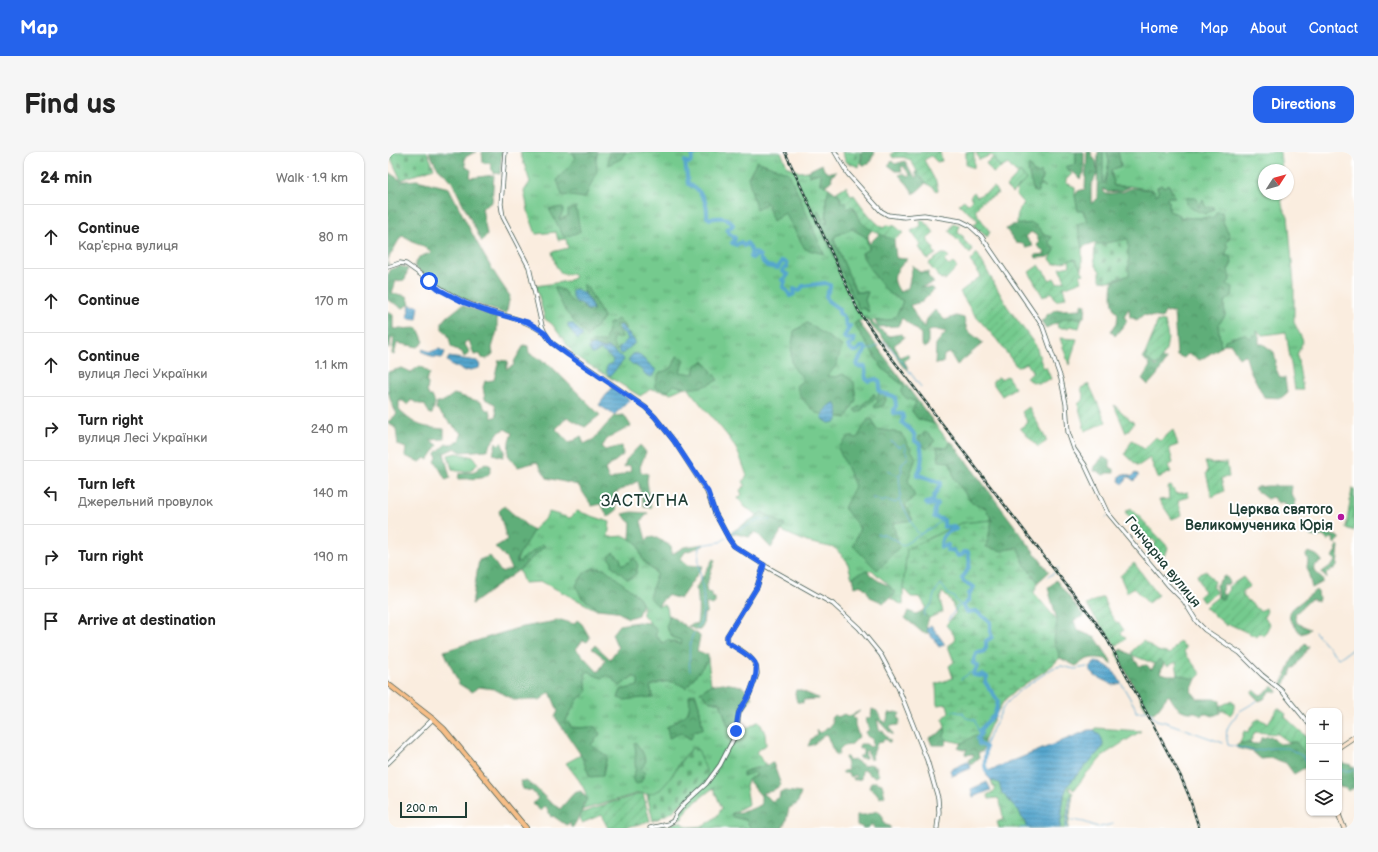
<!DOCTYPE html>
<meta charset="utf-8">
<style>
body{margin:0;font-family:"Balsamiq Sans",sans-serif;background:#f6f6f6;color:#222}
.controls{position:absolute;right:12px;bottom:12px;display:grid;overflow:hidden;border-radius:8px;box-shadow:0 1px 3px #0004}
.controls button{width:36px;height:36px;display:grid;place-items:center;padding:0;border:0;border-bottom:1px solid #e0e0e0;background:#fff;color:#222;font:20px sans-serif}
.compass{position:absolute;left:870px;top:12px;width:36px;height:36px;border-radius:50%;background:#fff;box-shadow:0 1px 3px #0004;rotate:54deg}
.scale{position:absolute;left:12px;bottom:10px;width:67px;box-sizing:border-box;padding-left:4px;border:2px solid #1f3d34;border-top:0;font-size:11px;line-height:14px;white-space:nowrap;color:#1f3d34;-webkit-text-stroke:3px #fff;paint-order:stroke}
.stop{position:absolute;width:12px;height:12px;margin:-9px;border:3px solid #2563eb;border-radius:50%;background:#fff}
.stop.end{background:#2563eb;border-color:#fff;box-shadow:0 1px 4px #0008}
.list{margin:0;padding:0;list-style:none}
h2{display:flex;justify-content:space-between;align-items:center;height:52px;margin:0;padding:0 16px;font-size:17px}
h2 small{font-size:13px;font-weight:400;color:#767676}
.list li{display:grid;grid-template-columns:26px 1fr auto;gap:12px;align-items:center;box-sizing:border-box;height:64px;padding:0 16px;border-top:1px solid #e0e0e0}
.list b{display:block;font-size:15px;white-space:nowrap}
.list p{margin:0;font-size:13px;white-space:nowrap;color:#767676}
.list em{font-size:13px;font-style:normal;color:#767676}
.icon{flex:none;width:22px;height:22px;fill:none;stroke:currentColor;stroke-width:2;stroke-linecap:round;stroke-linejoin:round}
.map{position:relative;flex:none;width:966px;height:676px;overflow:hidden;border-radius:12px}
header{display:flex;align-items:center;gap:24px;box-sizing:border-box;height:56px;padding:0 20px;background:#2563eb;color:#fff}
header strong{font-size:19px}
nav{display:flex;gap:22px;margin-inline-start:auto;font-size:14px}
.intro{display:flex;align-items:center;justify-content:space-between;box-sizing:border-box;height:96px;padding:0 24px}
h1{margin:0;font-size:28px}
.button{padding:10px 18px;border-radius:12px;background:#2563eb;color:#fff;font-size:14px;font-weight:700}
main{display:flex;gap:24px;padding:0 24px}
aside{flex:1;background:#fff;border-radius:12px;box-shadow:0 1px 3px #0004}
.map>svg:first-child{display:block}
</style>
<header>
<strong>Map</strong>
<nav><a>Home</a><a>Map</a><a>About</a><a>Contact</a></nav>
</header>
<div class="intro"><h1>Find us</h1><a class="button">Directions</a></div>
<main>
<aside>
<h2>24 min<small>Walk · 1.9 km</small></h2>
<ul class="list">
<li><svg class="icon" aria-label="ahead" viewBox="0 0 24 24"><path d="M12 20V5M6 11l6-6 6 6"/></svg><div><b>Continue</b><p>Карʼєрна вулиця</p></div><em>80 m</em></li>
<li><svg class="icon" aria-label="ahead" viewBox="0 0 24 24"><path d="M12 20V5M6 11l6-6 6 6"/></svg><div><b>Continue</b></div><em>170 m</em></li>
<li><svg class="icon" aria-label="ahead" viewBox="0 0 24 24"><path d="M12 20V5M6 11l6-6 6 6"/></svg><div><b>Continue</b><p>вулиця Лесі Українки</p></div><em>1.1 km</em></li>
<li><svg class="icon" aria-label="right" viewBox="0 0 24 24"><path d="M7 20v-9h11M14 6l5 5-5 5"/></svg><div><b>Turn right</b><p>вулиця Лесі Українки</p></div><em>240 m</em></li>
<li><svg class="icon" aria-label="left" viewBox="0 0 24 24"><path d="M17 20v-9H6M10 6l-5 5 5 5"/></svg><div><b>Turn left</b><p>Джерельний провулок</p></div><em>140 m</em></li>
<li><svg class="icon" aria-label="right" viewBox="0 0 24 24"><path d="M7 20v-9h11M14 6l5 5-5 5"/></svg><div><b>Turn right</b></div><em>190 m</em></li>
<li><svg class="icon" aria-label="arrive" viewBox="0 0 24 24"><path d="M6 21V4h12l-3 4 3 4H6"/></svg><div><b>Arrive at destination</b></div></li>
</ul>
</aside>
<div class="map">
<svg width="966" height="676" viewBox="0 0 966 676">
<defs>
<pattern id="grass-tufts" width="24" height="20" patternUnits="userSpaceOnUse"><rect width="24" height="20" fill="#74ca8e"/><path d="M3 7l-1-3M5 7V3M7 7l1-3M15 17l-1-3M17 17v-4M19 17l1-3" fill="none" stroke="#5fa575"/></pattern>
<pattern id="forest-crowns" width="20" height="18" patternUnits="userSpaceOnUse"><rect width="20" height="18" fill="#5fae79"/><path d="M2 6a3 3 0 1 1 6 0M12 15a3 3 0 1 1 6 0" fill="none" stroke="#4e8f64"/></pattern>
<pattern id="wetland-marsh" width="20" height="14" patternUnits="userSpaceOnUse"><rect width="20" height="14" fill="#74ca8e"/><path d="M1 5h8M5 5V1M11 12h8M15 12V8" fill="none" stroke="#5fa575"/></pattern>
<pattern id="cemetery-stones" width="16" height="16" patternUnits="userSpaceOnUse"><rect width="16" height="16" fill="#74ca8e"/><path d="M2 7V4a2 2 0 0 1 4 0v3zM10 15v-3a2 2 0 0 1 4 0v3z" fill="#5fa575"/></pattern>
<pattern id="garden-furrows" width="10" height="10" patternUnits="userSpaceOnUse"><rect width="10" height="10" fill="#74ca8e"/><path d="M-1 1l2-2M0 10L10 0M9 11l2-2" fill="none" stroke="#5fa575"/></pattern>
<pattern id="water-rules" width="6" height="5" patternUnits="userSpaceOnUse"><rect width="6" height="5" fill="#54a6ce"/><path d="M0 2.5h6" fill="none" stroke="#4588a8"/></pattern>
</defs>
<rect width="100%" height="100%" fill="#fff"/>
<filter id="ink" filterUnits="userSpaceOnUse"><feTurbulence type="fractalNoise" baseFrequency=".025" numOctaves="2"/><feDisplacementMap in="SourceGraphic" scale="8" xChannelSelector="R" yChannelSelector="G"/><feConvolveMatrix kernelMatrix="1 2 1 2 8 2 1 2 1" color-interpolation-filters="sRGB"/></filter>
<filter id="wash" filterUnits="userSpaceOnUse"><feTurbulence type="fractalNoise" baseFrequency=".012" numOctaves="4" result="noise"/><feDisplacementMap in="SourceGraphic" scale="16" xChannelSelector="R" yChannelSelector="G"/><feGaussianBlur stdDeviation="0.9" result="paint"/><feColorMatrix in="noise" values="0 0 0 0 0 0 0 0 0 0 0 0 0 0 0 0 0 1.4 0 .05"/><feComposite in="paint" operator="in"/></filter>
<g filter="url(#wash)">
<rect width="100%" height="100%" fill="#faeddf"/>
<g fill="url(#grass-tufts)" stroke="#4a8461" fill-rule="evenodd">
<path d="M132,0h261l6,14 12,6 9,-1 1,5 10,-3 2,2 -1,8 9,5 -3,13 1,23 -5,-4 -4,-10 -4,5 49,92 5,5 -3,-12 3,-8h-12l-22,-52 1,-4 17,-7 14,8 3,12 -7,4 1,4 25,35 15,9 -6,14 -6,5 -33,1 -4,3 29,45 21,17 13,16 -5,9 6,8 17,5 14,18c-4,24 10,43 23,61l13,4 7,13 -31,3 -54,26 -4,39v17l-12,-6 4,-5c-4,-10 -16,-16 -23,-24l-20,8 -5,-17 -12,-13 -28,-6 -23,-10 -39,-25 -7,-9 4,-3 -2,-5 5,-5 -2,-4 4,-5c-4,-11 -8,-24 -15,-34 -14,-20 -32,-36 -45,-56l-16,7 -20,-4 -11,7 -65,-40 -23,-32 -7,-5 -9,-33 32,-5 7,-4 -2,-3h-11l-6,-8 -4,-14 16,-4 -2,-9 -8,1 -2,-8 -20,2 -7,-19 -5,-24 6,-9z"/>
<path d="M588,0h100v12l-10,3 6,7 -6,6v3l9,4v9l13,26 -11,2 5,24v21l-7,-10 -21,5 -4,-5 5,-9 -6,-8 2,-5 -7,-2c-10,-13 -12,-12 -27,-10 0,-10 0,-14 7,-21l-8,-9 1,-6 9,-9 -5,-7h-5l-8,-9 -7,4 -10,-13 -12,5z"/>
<path d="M715,0h4l2,10 -4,21 -3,1z"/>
<path d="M730,0h162l2,18h-18v24h18c-1,9 0,15 6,22l6,68v38l9,19 -6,14 6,35h-8l-9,-58 -23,3 -6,-4 -7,7 -25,2 -1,4 -3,3 -3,-22 7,-9 -1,-14 2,-17v-42l4,-7 -7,-14 -1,-10 -10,6h-32v-3l-11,-4v-10l-2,-1v-3h8l-7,-13 -4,3h-7l2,6 -4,2 -2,-5 -24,-4h-15l-3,-16 10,-4z"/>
<path d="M69,301l16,4 5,7c-9,9 -15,9 -26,5l-4,-14z"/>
<path d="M189,359l33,11 -2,15 17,-1 12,7 6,18 14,13 1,32 6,-1 3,2 5,30 10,4 -1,3 -7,-3 -11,2 -8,-7 2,-5 -14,-16 -1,-12 -3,-6 -12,-9 -46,9 17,12h-3l-53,-27 -18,1 -5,-13 25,-24 -27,17c0,-8 10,-24 15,-32 6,-7 13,-10 17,-19l21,6z"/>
<path d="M320,508l3,25 -11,7 10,10h10l8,24 14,5 17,-10 6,12 1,12 -10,7 10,13 -23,7h11l3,3 -9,5 -2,6 3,18 -18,10 2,3 13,3 5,8h-93l11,-2 5,-3 6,-1 8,5 16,-1 13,-10 5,-8 -9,-20 -24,19 -8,13 -3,-3 8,-13 -2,-3 15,-12 -1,-40 -6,-1c-4,4 -8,9 -12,14 -10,16 -18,37 -41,31l-57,17c1,-4 4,-8 4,-12 1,-11 -14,-26 -20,-35l15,-8 9,22 1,-32 9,-11 -5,-7 -23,1 -6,-8 12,-21 9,-7 -2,-18 4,-3 5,4h14l12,11 13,-10 6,3 -1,7 -17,4 -3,8 35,-1 -3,-11c16,-5 21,-7 36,1zM307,541l4,13 4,23 -9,2 -4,8 -9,-6 -6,-12 11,-5 4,-11 -1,-10z"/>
<path d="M708,576l45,3 -36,23 -19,20 -11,15 -2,1 -2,-3h-2l1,4 3,2 -5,35h-1l5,-31 -1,-4 -3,12 -3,23h-5l4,-33 4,-11 35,-37 -5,-14 -4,-3z"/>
</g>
<g fill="url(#forest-crowns)" stroke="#3f7656">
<path d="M41,0h47l-3,1 -9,5 2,9 5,3 -1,8 24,-3 -2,27 -10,6 5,27 -5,7 -31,-62 -14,-13z"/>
<path d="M94,0h20l-2,22 -7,-1 -3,-10h-7z"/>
<path d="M184,0h26l-2,7 1,12 -12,27 -23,-3 -5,-15 18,-21z"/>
<path d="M221,0h17l-5,7 -13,6z"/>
<path d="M473,0h14l-6,12 -6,1 -2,-2 1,-6z"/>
<path d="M688,0h8v21l-4,6c-6,-8 -9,-6 -15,-12l11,-3z"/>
<path d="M699,0h4l1,4 4,5 1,13 -6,12v18l6,-5 1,-47h5v32l2,-2 4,-20 -2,-10h11l3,14 -10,4 1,8 2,3 -1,3 1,2 16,1 -9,4 -14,1 -4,-4 1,4 2,2 17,-2 9,-4 22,2 2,5 3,-2 -2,-6 4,-2 3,2 4,-3 7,13h-8v3l2,1v10l11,4v3h32l3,-2 1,-4h6l1,10 7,14 -4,7 2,4 -3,9h6l1,6 -2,6h-2l2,13 -4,3 7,3 -1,9 -8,6 1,14 -7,9 3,22 -21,13 -12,-6 -4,4 -7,-3 -3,-42 -9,-1 -3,6 -19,-3 -6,5 -7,-3 -1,-9 -5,8 3,5 -12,15 -4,-5 6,-8 1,-9c-8,-9 -6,-23 -5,-33l16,-6 -2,-36 -29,6 -1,-2 -10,2 -5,3 -5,-24 11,-3 -5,-10h-5l-3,-15 3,-5 7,-2z"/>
<path d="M369,9l32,12 35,81 -19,-5 -20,-36 -12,8 -6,-18 -11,6 -8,-32z"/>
<path d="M504,9l3,3 10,-3 5,10 6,7 1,-2 -2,-4h2l9,11 -12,11 -6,-9 -9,-10 4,-2 5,4 2,-2 -7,-9 -2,2 1,3h-6l-8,-6z"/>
<path d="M434,12l2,6 4,3 7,-2 1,2 -5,3 1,4 -7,6 -5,-3 1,-8 -2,-2 -10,3 -1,-5z"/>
<path d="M641,13l4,6 6,3 2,-2 2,7 -3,3 6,5 -8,-2v7h-4l-6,-20z"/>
<path d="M0,20l14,9 15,-1 32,8c19,37 36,74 61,108l-4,18 -41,-14 -30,-16 -21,-18 5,-9 11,-4 1,-2 -29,-16 -2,3 -12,21v7z"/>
<path d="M441,36l8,6h2l1,6 14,8 8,15 10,7 -4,5 1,9 11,-11 14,7 2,18 11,1c-11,13 -18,17 -7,33l8,-4 5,-23 6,7h9v4l6,7 -14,4 13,1 1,2 -12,12 -12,3 9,17 6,5 2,-8 8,-9 10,10 11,-4 8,2 3,12 16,13 -26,22 -7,-12 -6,2 -1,8 -8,1 1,-20 10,-12 -12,-3 -6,3v13l-4,3 -3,-4v-10l-19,-16 -4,8 -20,1 -3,-6c20,-1 20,-1 28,-20 -4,-3 -10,-5 -14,-8 -6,-5 -26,-33 -27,-40l7,-4 -3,-12 -14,-8 -17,7 -1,4 22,52h12l-3,8 4,12 -6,-4 -4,1 -45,-95 4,-4 4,10 5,4 -1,-24z"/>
<path d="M799,46h8l3,3v6h2l1,-5 2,-2 3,8 6,-2 2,3 -9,5c-7,-4 -21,-5 -18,-16z"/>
<path d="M175,55v5l-4,7h3l6,-3v-6l8,-3 4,25 -16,5 -15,-28z"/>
<path d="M644,71l6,4 6,8 8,2 -3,5 6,8c-4,9 -11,7 -19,8l-1,-3 10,-1 -4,-5 -4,-3 2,-4 -3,-7 -5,-3 -5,5 7,9 -7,2 -3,-4 -7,-1 -10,-14 6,-4z"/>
<path d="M13,114l7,3 -3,11 -9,1 -4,12 15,3 3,8 -7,4 -15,-8v-25l3,-6z"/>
<path d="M195,132l4,3 17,31 -17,18 -22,-25 -11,-24 9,3 8,11 10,4 10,9 3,-4 -11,-20z"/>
<path d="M693,152l5,1 -1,11 -3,2 -18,1 -18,9 -5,-7 3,-1 3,-5 10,-6 3,1 21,-1z"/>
<path d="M74,153l35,13v13l-5,17 1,6 -6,5 -5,-1 -2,-4 -6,1 -5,-15 -5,3 6,10 -6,4 -2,-5 -11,-5c-1,-7 -3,-15 -9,-18v-6l5,-6z"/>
<path d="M0,159l5,4v14l25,-1 6,14 -6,5 -21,-4 -3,12 -2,-1 2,-15 -3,-1 -1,10h-2z"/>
<path d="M477,165h2l11,11 11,8 13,-2 2,4 -10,7 6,12 7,-3 3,3 -6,4 4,7v2c-12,-7 -9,-14 -16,-22 -9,-11 -20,-19 -27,-31z"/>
<path d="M230,167l9,9 -2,1 -4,-4 -5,-1v4l5,6 1,3 -3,2 -6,-2v7l4,6 -2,2 -7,-5 -4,1 -16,-3 3,-3h14l4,-18z"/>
<path d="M470,169l77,103 -17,-5 -6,-8 4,-9 -10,-4 -5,-5 3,-7 -21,-17 -29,-45z"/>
<path d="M419,171l35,23 -6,20 -9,10 9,1 7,-3 11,8 2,18 -10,18 -30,-5 -14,-14 -6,-13 6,-5v-5c-16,-10 -10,-29 -8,-45z"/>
<path d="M869,179l2,5v8h4l11,8 2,10 -1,4 5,12h5l2,15 -6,5 -17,-1 -14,-27 -5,-16 -6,4 -8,-14h-7l1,-4 19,-6 6,4z"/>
<path d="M136,193l4,1 1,7 22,13 49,49 -15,12 -18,-10 -11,12 13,14 12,-7 3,8 10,-5 20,-23 10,-1 7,11 -24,13 -5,8 3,3 17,-4 1,9 -18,14 4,11 22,-9 -1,-6 -6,2 2,-7 14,-15 6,7 -6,15 1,5 7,2 -1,7 4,27 -7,-2 -6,-25 -25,13 4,16 -9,7 -7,-13 -9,2 -14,-21 -31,-7 -10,-16 -19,5 -10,-12 1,-13 3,-9 -7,-4 -7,4 -11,17 -26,2 -6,-4 -11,5 6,25 -4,2 -11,-19 2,-3 -1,-5 10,-9h6l7,-3 3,-8c-10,-6 -17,-16 -26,-24l1,-7h6l11,-8 27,8 5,8h4l2,8 5,-2 -2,-12 -10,-5 -2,-12 2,-6 9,-1 5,-20 9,1 -2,8 7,-3 2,-6z"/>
<path d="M757,202l2,1 -1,3 8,6 2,3 6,-8h4v2l-9,14 -9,10 -6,-6 8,-13c-1,-4 -5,-5 -7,-9z"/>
<path d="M289,204l7,4 -4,12 14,2 2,-9 8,-4 14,19c-18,9 -25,10 -44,5l-6,6 -14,-4 5,-14 13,-5z"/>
<path d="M32,214l10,7 -4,8 2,3 -1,7 2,5h3l3,7 -3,11h-2l-6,-10h-5l-8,-4 -3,5 -5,-4h-4v9c17,16 22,17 45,19v10l-14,1 8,5 -10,15 -3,-2 -5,4 -15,-6 1,-8 -8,-3 -2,-16 -8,-7 9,-8c-9,-15 -9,-24 -9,-42l14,-4 9,4z"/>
<path d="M491,241l6,2 1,5 -3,6 -8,2 -1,-3 4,-3 -1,-3z"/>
<path d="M485,242h2v4l-8,8 -3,-1 -1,4 -6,4 -3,-3 17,-12z"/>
<path d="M480,267l5,1 3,9 25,4 15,25 -8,22 7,17 -10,8 8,15 -20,3 6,24 -11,13 -11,10 -24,-24 7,-18 -16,-20 11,-22 -17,-38 11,-12 8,2z"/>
<path d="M537,280l6,4 4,5 -8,8 -3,-2 -6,-9z"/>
<path d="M108,290l2,3 3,-3 4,9 -2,6 -10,-3z"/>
<path d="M561,290h3l97,130 -11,10 -14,-18 -6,-17 -16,4 -16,-4 6,-27 -7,-13 -13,-4 -18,-25 -4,-16 -11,-1 -2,-14 11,1z"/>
<path d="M715,305l7,4v7l4,1v4h-6l-5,2 -5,-4h-4l1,-5c4,-2 4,-7 8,-9z"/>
<path d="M97,311l6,3c1,16 -21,12 -33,13l1,-5 16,-3z"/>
<path d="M879,334h25l-1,8 4,6v9l-7,5 -4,-12 -6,1 -6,-6 -5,2 -13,-10 3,-2z"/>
<path d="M116,354l29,25 -16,27v5l26,-19 2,2 -26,24 -47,34 7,-44 11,-4 11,16 10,-3 -5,-11 -11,-11 12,-7 -8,-29z"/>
<path d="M244,360l16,1 -7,8 5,19 7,-4 18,10 1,8 12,-7 20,-3 -1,2 -18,6 -4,6 6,7 16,1 -23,33 -13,-4 -9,11 -9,-9 8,-23 -14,-13 -6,-18 -7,-4 1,-16 -4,-3 -4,-6z"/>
<path d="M374,360l23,13 -14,23 -15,-16 -7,5 -16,-4 -3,4 -1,-3c11,-8 22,-14 33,-22z"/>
<path d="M935,375h4l2,2 -1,3c1,2 6,4 9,4l3,3 -5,5 -2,-2 1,-3 -3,-1 -3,3 -5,-5 -7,1 -5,-1v-3z"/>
<path d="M950,393l1,1 -2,20 -2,3h-3l-6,5 1,4 -5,-4v-2l11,-8 2,-3 -3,-5 5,-5 -2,-3z"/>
<path d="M225,400l7,6 2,7 4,-1 8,-6 4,7 -2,9 -5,4 -4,1 -15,-13v-4l-3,-5z"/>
<path d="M920,400c7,2 10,3 14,9l-8,5v4l9,10v2l-11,6 -5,-21 1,-7 -2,-5z"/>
<path d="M325,407l2,1 -9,27 1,5 5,1v4l3,1v5l-3,2 -6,-2 1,10h-3l-1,13 -3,4h-4l-8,-4 9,-3c2,-10 2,-25 -1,-35z"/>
<path d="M205,416l12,1 34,28 3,6 -4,12 -10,3 -12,-7 -18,-2 -17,-12 -5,-12 9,-13z"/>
<path d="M478,418c4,5 8,8 13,11 7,4 13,5 16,13l-11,9 -14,-6 -3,-6 -6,-6 -6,2 -2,-10z"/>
<path d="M838,424l4,6 -3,3 -3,-1 -3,9 4,2 -2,5 -5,-3 -2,-12 7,-8z"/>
<path d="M668,428l28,36 -10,4 3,10 19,8 15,23v4l-5,-6c-14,-2 -18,-2 -30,7l-16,-8 -6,-17 3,-21 -9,-32z"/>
<path d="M928,438l2,2 1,7 -1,2 -7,-2 -16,15 2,9 13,6 -3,3 -6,2 -11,-14 -1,-8c8,-8 18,-14 27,-22z"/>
<path d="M520,459l8,3 6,-3 7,7 -3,8 3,7h-6l-18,-15z"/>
<path d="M281,463l31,21 -3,16 11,3v5l-22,28c-15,-9 -20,-8 -36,-2l3,11 -29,3 -6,-2 3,-8 17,-4v-7l-5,-3 -13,10 -12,-11 -6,3 -8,-3 -5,-4 -4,3 2,18 -9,7 -12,21 6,8 23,-1 5,7 -9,11 16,11 -4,20 -13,1 -9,-22 -26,-38 3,-6 -8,-19 -10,8h-25l-21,-11 -16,-2 -6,5 -13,-8 -15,-33 74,-23 43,-8 13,4 3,-4 5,4 8,14 -3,4 -4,-2 -7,9 22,23 8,-12 -14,-12 3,-3 15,14 8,-11 -6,-14 7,-9 19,-3 12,1 7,8 -2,5 8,7 4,-3 14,4 1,-3 -10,-4 -6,-10 3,-8z"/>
<path d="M917,491l4,4 -15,21h-2l-2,8h-2l-3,8h-3l10,-24z"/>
<path d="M733,497l11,6 7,11 8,-1 4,5 8,-11 5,4 -4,10 8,2h10l18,4 -5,12 7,8h16l6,2v12l-7,3 -10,-3 -2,3 -5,-4c-15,1 -20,-4 -27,-17 -6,5 -9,14 -16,18l-7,-4 -30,-56z"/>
<path d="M335,531l19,3 10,11 -12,19 2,15 -14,-5 -8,-24h-10l-10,-10 11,-7z"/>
<path d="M885,534l5,5 -1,1h-8l-5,7 -5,2 -8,-8 3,-3 5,4 2,1z"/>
<path d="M408,538h3l19,8v1l-15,1v3l-6,-1 -2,-8z"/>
<path d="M307,541l4,13 4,23 -9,2 -3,8 -10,-6 -12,5 -2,-11c16,-12 25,-9 22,-32z"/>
<path d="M484,557l5,2c2,4 5,11 9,12l3,-10 7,-1 4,1 -2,4 2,4 -2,4 -7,1 -1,2 3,6h-2l-14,-15 2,11 4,1 2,4 6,7h-3l-2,-3 -3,1v2l-6,1 -4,11 -1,2 1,3 -3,1 -3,-10 -2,2 1,6h-7v-2h2l2,-2v-5h-4v-3l1,-2h6l4,3 3,-1 -1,-8 -4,-1 -2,-5 3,-2 -3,-11 5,-2z"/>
<path d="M472,559l-8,6 3,2v6l4,12 -8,8 -8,1 -4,5v3l-3,1 -4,-7 -5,-13c-8,1 -10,10 -19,11l3,-7 6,-5 -1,-3 1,-1 4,3 6,-6 2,1 4,-6 -2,-4 3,-3 4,2 6,-3 3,3z"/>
<path d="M556,576l2,4 -2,4 3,4 -2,5h-13l-3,-7 9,-4z"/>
<path d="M587,583l9,6v6l-2,5h-4l1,6 -8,7 -3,-5 6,-4 -2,-2 -5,1 -2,-1 2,-5 -4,1 -5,-2 4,-5z"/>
<path d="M883,584l8,8 17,-2 13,15v12l-5,-1 -10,6 -8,-11 -14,-5 -11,1 -8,-7 -16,-4v-3l3,-2 18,1 4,-6z"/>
<path d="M248,591l6,8 4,10 -5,8 4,4 -4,9 -4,2 -4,-3v-5l3,-7c-3,-8 2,-17 -2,-25z"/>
<path d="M457,605h2l2,4 6,-1 9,6 5,-2 4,1v2h4l-1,3 3,5 -3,2c-3,-1 -9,-2 -9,-7h-5l-1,9 -7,1 -1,-2 3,-1v-1l-2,-1 -3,2 -2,-1v-3h-6v-2l5,-1z"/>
<path d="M951,610l12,3 1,2h2v21l-6,3 -3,-3 -6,-1z"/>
<path d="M385,611l8,22 -9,6 -10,2 10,8 7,-3 1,-6 6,-1 15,2 -4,11 -8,4 -3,13 -4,7h-31l-5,-8 -13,-3 -2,-3 18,-4 12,-5v-9l-13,-16 9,-5 -3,-3 -11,4v-4z"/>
<path d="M132,629h6l9,6 15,15 10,7 14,-16 7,-2 6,9 -4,4 -1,8 -9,15h-2l-1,-4 -4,2 -13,-9 -2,1 -4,-9 -3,-2 -3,5 -8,-7 5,-6 -6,-7 -9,-2z"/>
<path d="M483,630h5l6,2 3,12 -5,2 -5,-7 -6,-3z"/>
<path d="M489,659c6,3 6,6 7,13l5,2 2,2h-17l-2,-4 -3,4h-5l-7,-3v-10h8z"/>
</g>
<g fill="url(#wetland-marsh)" stroke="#4a8461">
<path d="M604,368l-6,27 16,4 16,-4 6,17 14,18 -4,11 23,27 -3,21 6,17c-15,16 -36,24 -52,39 -8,6 -20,34 -24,44l-9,-6 -13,8 -15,-3 -3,-4 2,-4 -3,-13 6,-7 -2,-8 -10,1 -1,-21 17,-6 -4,-12 5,-4 -6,-16 7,-5 -1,-6 -8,-10 10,-12 -5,-12 -9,-9 -2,8 3,12 -14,6 -7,-7 4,-4 -6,-10h-9l-8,-9 4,-39 54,-26z"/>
<path d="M844,548c4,5 2,11 -2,15l-4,-4h-5l-1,-5 7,-3z"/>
<path d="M603,628l8,3 3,10 17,18 3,7 4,4 1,6h-28l-2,-6 7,-3c-3,-8 -2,-14 -6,-21l-9,1 -2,-4 8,-4z"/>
</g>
<g fill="url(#cemetery-stones)" stroke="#4a8461">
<path d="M0,0h39l7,16 -33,12z"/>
<path d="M454,0h18l1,5 -2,10 -13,-5z"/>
<path d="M740,87l1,36 -19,6 -10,-1v-9c-7,-6 -6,-16 -5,-26z"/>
<path d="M304,596l6,1 11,29 -37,34 -19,9 -6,-26 13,-5 9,-10 13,-20z"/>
</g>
<g fill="url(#garden-furrows)" stroke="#4a8461">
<path d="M507,0h45l2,9 -5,1 -6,-6 -7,4 12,22 2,8 -1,1c-4,-4 -7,-5 -11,-8 -14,-11 -9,-30 -33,-25l-2,-4z"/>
<path d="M578,0h8v16l-8,-3z"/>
<path d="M605,6l8,10 -8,5 -7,-10z"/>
<path d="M631,21h2l5,7 -14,13 -6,-6z"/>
<path d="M458,34l5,10 3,-1c9,13 17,24 29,33l4,-3 8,1 8,7 -9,7c-9,-4 -25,-10 -32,-17 -4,-5 -4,-14 -11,-17l-3,3 -2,-2 1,-2 -2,-3 -3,1 -3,-9 -4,-1z"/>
<path d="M606,35l4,7 -17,8 -6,9 15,21 -3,5 -14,-12 5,-4 -4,-5 -8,-5 -7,-7 5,-4 4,4 4,-4 -2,-4 4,-4 3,5z"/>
<path d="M532,68h3l3,4h2l6,9 -7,6 7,10 -1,1 3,4 -8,5 -2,-1 -7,-11 2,-2 -10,-14 10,-5z"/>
<path d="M566,71l5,3 -1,7 6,4 -1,2 10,11 -3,4 -21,-23z"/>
<path d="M589,101l30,53 29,40 7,22 3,-1 5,12c-12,5 -14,6 -25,-1l7,-5 -6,-10 -10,4 -20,-27 -24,-27 -13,-21 21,-16 -11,-15z"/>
<path d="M554,102h4l3,3 -5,4 5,5 4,-3 4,4 -12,13 -4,-1 -12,-14 1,-3z"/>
<path d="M687,107l9,15 -4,1 2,6 -19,7 3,9 -10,4 -4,-9 -9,5 -14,-25 10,-7 11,15 4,-2 3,5 8,-2 -5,-13 10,-2 -1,-6z"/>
<path d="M694,166l-3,10 -9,-2 -2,2h-10l-1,-5 7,-4z"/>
<path d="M769,169l8,1 3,16 -2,12 -8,15 -4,-1 -8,-6 1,-3 -2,-1 10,-24z"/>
<path d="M672,186l17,1 -8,26z"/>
<path d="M619,224l8,12 -13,8 -10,-14 7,-5 2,2z"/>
<path d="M701,232l17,38 -21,9 -7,-27 6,-5 -3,-11z"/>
<path d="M726,253l20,18 -8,10z"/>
<path d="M641,255l18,34 -9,6 -18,-19 8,-5 -6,-11z"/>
<path d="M785,278l5,15 -9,3 4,15 -5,3 3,6 -13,6 -8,-20 -12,8 -13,-12 7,-14 12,9 12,-12 4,4z"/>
<path d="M817,310h5l1,2 16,-1 2,14 -8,1 3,13 -12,6 -6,-24 2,-2z"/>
<path d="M783,334l5,8 12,-2 1,5 -11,3 4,15 -10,4 -13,-19 10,-1 -1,-12z"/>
<path d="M964,337h2v42l-8,-3z"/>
<path d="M743,356l37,39 -1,4 -4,6 -10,-11 3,-3 -4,-4 -2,1 -25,-28z"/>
<path d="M746,411l24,32 -10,8 -15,-15 -6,4 -7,-16z"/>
<path d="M818,419l8,11 -1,4 3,7 -13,9 -4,-6 5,-4 -7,-17z"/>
<path d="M855,425l7,9 -8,5 1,3v2l17,15 5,-3 2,3 -3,6 6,7 -6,12 -5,-3 -2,4 -28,-13 -2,2 -22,-19 13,-10 5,3 2,-5 4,-6 -1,-2z"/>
<path d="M715,445l6,15 8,12 2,-1 5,7 -3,3 5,5 -10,8 -30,-41z"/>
<path d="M755,489l15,10 12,3 9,-12 7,5 -2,5 17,22 -5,5 -18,-4 -2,-13 -9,4 -8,-7 -4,5 -23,-9v-4z"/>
<path d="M890,556l8,6 -1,3 24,22 -1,2 1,2v9h-5l-8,-10h-7l-11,-8 -23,-2 -5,11h-10l4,-12 4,1 7,-11 4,-2 9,4z"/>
<path d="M255,641l7,28 -26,7h-16l-7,-13 -19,8 -2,-5 2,-5 28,-10z"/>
</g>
<g fill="url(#water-rules)" stroke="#3a7281">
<path d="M188,137c11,5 14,10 17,22l-6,-1 -6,-7c-7,0 -10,-6 -9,-13z"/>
<path d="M22,153l9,1 -2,13 -10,-1z"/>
<path d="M180,171l5,1 10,11 -5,5 -10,-13z"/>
<path d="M233,173l14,16 -1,3 -12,10 -2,-1 -2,-4 10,-10 -4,-6 -5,-3 -1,-4z"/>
<path d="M206,193l9,4 5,-2 15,11 1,2 -13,15 -1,1 -3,-3 -1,-4 2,-4 4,-1 1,-4 -8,-7 -5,-3 -5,3 -3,1 -3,-5v-2z"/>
<path d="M35,197l7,3 9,-3 6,3 -2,6 -12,-1 -9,-6z"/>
<path d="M249,201l19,17 -4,7c-7,0 -8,-6 -13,-9 -4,-3 -8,-4 -11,-8l5,-6z"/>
<path d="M61,205l28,4 3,4 -1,3 -14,3 -13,-6 -5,-4z"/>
<path d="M225,235l17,13 -16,15 -15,-10 12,-17z"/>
<path d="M447,250c3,7 6,12 1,20l-7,1 -6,-4 -1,-3 6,-9z"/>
<path d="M747,321l3,1v3l-4,4 -5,-4h-2l-1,4 -3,3 -4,-3 1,-5 3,-2 6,1 2,2z"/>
<path d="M543,473l13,18v2l-5,2 -13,-18z"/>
<path d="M707,510c12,1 21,10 26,21l-8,2 -18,-9 -5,-5v-3z"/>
<path d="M701,578h5c6,4 10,10 9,17l-35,38 -4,10 -4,33h-33l-1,-6 -4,-4 -3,-7 -17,-18 -3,-10 -8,-3 -5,-5 2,-4z"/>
<path d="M579,610h1l3,6 -2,1 -17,7 -2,-6z"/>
<path d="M599,630l4,8 -18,7 -2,-8z"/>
</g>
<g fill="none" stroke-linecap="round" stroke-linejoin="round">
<g stroke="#54a6ce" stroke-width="1">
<path d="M495,190c9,4 30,35 38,45"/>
<path d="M478,198l6,-1 6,-4"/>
<path d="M503,289l5,4 4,2 4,-3 2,4 -1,3 3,3 -1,5 -4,3 -2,4 1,5 -2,3"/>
<path d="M499,318l6,4 7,1c-2,8 3,17 -1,24l18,33 4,2 23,-14"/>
<path d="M484,346l6,1 3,3 6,-2 9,3 3,-4"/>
<path d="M718,365l1,-1"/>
<path d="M489,382l8,1 7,4h3l7,7 19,-12"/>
<path d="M341,383l29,-15h13"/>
<path d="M670,417v-1"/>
<path d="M660,425l6,-4"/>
<path d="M536,464l1,-6c10,-6 6,-9 10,-17 1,-4 4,-6 6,-9l8,11 5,2 3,5 5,3"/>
<path d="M560,468l10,-14h5"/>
<path d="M309,477c1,-2 3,-5 4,-8 3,-8 3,-20 2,-28 -1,-16 -8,-33 -2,-48l19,-3 6,-4"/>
<path d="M927,480l22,25 2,1 15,-10"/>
<path d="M302,519c-1,-9 -2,-31 4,-38"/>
<path d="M573,527l10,-7 2,2"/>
<path d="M733,531l14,24 1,5 13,-1 7,9 9,2 58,21"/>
<path d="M564,559l11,2 3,5 9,2 1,5 1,1v3l2,2"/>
<path d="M852,559l17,-10"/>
<path d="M850,561c-10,14 -14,14 -10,32l27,6 17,-3h16l16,9 4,8h1"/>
<path d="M598,595v-4l18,-37 15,-15 34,-23 8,-2 14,3 12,-2"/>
<path d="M951,617l6,2 9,-1"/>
<path d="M684,668l12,2 14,5"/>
<path d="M712,675l13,-3"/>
<path d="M632,676l8,-1"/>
<path d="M678,676l5,-32"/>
</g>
<path stroke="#54a6ce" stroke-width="4" d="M312,0l-7,3 -2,7 -2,1 -4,-2 3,23c14,6 20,19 19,33l3,2c9,-2 18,-3 23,6l-3,3 -3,1 1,3 7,6 -1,3 -2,2 4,2 5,-3 3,4 3,-3c3,5 6,7 3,14l2,1 4,-2 -1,-4 5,4v3l7,7 11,2 4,-7 5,2v4l-3,1 -2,3 6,4 -6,5 3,2 -2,5 5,5 2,4 4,-2v-5l5,2 4,-5 22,-3 5,2v3l-4,7 2,6 11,8v4l5,4 3,10 3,-1 -6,11 3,2h7v3l-6,4 5,5h4l3,-4h4l2,2c-4,7 -8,9 -9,17l8,1 1,12 3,2 7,-2 3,2 1,4 -1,6c5,4 11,3 16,6l1,9 -2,3v4l8,1 1,3 -1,5c5,7 14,8 13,19l5,3c3,10 2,23 -3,32h5l19,7 -7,13 -1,5 -7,2 2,2 10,-1 -3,5 -1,8 10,3v7l10,-1 2,3c-10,3 -15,6 -15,18l7,-2 -1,6 6,-1 5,6 4,-1 2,-3h4c0,2 1,4 1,6 2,8 -2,14 -7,20l2,4 10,5 -5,7v6l-6,6 4,6 9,-1 14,11v9l2,6 -6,4v7l-3,4 -7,1 -3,10 5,3 -5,8 1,1 7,1 1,-2 5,3 -2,5 13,19 -3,13 -16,17 2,2 -3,5 1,6 7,3c0,10 -5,22 5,28"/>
</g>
</g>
<g filter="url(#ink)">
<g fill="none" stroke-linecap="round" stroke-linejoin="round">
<defs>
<g id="tertiary">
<path d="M117,0l-4,52 2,13 26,50 13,59 3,7 7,10 93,64 10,10 19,24 33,51 8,21 14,26 5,7 33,21 66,37 26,24 22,27 17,32 29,73 11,38 1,14 -2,16"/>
<path d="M447,0l13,22 33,37 7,4 16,2 20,-2 37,6 8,4 12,11 61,89 19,54 5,25 2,28 6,17 11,16 22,47 61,73 16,16 13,21 8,8 35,23 22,22 20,16 27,33"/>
<path d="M0,115l12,-4 6,1c20,14 37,28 59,38 26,12 56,14 79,31"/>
<path d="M0,611l45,-44"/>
<path d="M262,676l18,-4 5,-3 3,-7 9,-11 21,-19 14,-19 16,-31 3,-22 9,-14 9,-24c1,-17 -18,-24 -30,-32v-6l30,-49 7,-22"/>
</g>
<g id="secondary">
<path d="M951,595l15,-10"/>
<path d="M950,661l6,15"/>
</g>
<path id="primary" d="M0,532l45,35 11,10 82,99"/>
</defs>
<use href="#tertiary" stroke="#40574e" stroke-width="5"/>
<use href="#secondary" stroke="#40574e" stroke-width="5.5"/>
<use href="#primary" stroke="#40574e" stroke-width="6"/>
<use href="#tertiary" stroke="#fff" stroke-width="3.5"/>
<use href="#secondary" stroke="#fce5cf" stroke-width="4"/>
<use href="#primary" stroke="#f7be87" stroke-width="4.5"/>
<defs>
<path id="rail" d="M397,0l73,158 26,38 172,224 36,45 15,22 73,136 9,21 10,32"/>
</defs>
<use href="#rail" stroke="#1f3d34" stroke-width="2.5"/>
<use href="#rail" stroke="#fff" stroke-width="1" stroke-dasharray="3" stroke-linecap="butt"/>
</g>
</g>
<g fill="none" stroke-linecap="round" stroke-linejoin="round" filter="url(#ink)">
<path stroke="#2563eb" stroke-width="5" d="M41,129l11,9 25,13 25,9 37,10 7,4 11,7 7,10 16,12 78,53 9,9 19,24 34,51 7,21 14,26 5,7 30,19 -7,22 -30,49v6c8,6 23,12 28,21 4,8 -3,27 -8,36 -2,4 -6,8 -8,13 -2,5 -2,13 -3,19"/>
</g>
<circle fill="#b5179e" stroke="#fff" stroke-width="1.5" cx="953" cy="365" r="4"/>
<g text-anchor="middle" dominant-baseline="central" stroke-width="4" stroke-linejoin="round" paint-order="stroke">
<g font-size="14" font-weight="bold" fill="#1f3d34" stroke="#fff" text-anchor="end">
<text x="945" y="357">Церква святого<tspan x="945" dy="16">Великомученика Юрія</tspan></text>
</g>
<g font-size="14" fill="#1f3d34" stroke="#fff">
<text transform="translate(775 410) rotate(51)">Гончарна вулиця</text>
</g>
<g font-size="16" letter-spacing="1" fill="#1f3d34" stroke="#fff">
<text x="257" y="349">ЗАСТУГНА</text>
</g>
</g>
</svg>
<div class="controls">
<button>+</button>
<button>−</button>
<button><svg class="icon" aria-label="layers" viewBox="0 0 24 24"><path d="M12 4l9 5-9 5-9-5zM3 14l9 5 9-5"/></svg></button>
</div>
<svg class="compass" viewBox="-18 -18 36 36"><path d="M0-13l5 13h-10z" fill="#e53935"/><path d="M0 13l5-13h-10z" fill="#767676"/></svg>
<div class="scale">200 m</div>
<div class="stop" style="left:41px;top:129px"></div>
<div class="stop end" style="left:348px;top:579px"></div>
</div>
</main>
